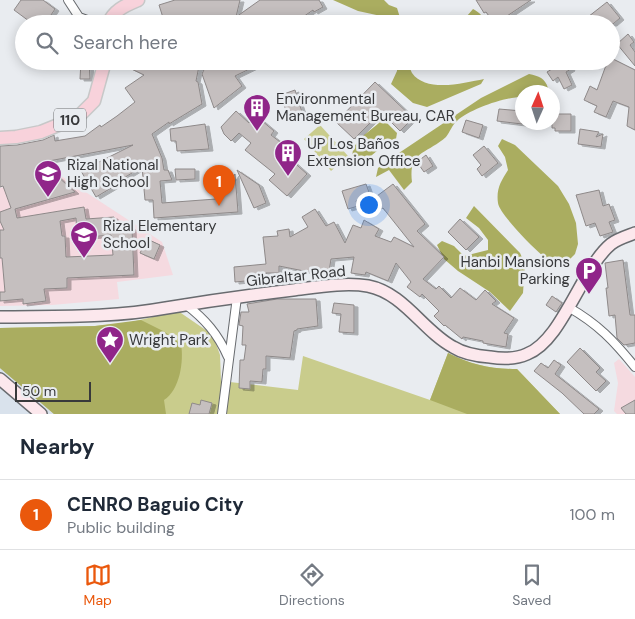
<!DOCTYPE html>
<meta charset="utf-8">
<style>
body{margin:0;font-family:"DM Sans",sans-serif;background:#f6f6f7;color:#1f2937}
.compass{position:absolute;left:515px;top:85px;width:45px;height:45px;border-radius:50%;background:#fff;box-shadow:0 2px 12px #0003;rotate:3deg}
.scale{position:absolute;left:15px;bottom:12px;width:76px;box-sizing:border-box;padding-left:5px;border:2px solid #38393b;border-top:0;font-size:14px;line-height:18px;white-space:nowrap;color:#38393b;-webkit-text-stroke:4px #e9ecf0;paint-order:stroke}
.you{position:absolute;left:368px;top:204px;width:18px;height:18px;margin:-12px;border:4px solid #fff;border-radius:50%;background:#1a73e8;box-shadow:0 0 0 8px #1a73e833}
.badge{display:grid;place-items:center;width:32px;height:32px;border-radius:50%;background:#ea580c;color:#fff;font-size:16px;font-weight:700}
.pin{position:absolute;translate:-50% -41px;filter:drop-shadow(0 1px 2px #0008)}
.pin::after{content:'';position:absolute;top:26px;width:18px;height:15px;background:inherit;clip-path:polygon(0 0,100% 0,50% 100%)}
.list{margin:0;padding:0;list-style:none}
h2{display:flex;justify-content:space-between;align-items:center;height:65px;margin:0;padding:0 20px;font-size:21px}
h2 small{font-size:16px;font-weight:400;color:#747a83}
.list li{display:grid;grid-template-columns:32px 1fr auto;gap:15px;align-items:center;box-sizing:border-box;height:70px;padding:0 20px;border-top:1px solid #e0e1e3}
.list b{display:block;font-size:19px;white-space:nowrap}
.list p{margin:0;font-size:16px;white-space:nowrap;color:#747a83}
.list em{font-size:16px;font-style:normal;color:#747a83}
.icon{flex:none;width:28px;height:28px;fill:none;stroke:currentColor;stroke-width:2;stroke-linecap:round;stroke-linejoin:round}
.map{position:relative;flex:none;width:635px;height:414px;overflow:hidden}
.search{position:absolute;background:#fff;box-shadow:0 2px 12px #0003;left:15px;right:15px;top:15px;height:55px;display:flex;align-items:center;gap:12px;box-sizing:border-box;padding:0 18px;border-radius:28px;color:#747a83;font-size:19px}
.sheet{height:135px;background:#fff}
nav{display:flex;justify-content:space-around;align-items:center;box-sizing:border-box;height:70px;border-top:1px solid #e0e1e3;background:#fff;font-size:14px;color:#747a83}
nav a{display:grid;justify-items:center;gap:2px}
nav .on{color:#ea580c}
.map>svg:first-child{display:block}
</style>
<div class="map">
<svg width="635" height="414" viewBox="0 0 635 414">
<defs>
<filter id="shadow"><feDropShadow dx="4" dy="2" stdDeviation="0" flood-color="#0004"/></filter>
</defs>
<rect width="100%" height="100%" fill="#e9ecf0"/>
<path fill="#d9e2ec" d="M0,368h1l53,46h-54z"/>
<g fill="#f5dae0">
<path d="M55,172l107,70 11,33 -56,7 2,17 -67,6 -52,1v-118z"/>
<path d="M619,359l16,18v37h-18l-3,-3 4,-28 -4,-20z"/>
</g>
<g fill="#c9cc8c">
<path d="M320,125l28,31 -17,15 -27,-32z"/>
<path d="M178,311l35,24 7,20 1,26 77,9 5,-34 127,44 18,-47c24,12 43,16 69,16l43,45h-506l-54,-46v-40l95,-2 32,-3z"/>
</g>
<g fill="#aaad60">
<path d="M333,0h51l5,5 8,3 5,16h-11v-4l-10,-4 -23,-5z"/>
<path d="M473,9c6,3 12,8 11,15l-42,-1 4,-7h21z"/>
<path d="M397,61h12c1,4 1,9 3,12 14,20 52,10 72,6l-3,5 -54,23 -14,-4 -22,-19 6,-13z"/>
<path d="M529,74c10,2 16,4 19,14l-4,4h-22v5c-17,0 -52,12 -65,24 -5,4 -7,11 -11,16 -19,17 -38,14 -34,45l-8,8 -15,-20 -13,7 2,-9 9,-7 94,-63z"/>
<path d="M383,119l14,14 -1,6 -7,2 -23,19 -13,2c-5,-21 18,-30 30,-43z"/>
<path d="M502,139l13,6 43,41 11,18 7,19 2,21 -3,10 -11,11c-5,-1 -11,-1 -15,-4 -11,-8 -50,-47 -51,-58 -2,-14 3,-22 10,-33l-3,-13 -7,-11z"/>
<path d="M474,206l46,47 5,11 -2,29 -13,18 -20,-19 -32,-21 -14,-12 -7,-14 5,-4 12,5 10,10 24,-6v-10l-9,-12 -13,-10z"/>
<path d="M141,320l24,12 16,12c3,17 -1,46 -17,56l2,14h-112l-54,-46v-40l95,-2z"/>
<path d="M448,353c24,12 43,16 69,16l43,45h-93l-37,-14z"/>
</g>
<g fill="#c5bfbf" stroke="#8e8989" fill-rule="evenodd" filter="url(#shadow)">
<path d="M21,0h22l12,9 -10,15h-12l-19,-14z"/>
<path d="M175,0h65l-4,17 24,-17h59l4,7 -9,5 -1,-2 -20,14h-69l1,-2 -18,-4 -1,6h-41l-6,-19z"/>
<path d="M476,0h55l-36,24 -9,-12 -2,1z"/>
<path d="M607,2l13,16 -7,6h-34z"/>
<path d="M628,34l6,8 -4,3 5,7v14l-18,-22z"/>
<path d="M611,58l24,12v60l-8,-4 2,-19 -16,-6 -7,16 -12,-5 3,-6 -13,-6 6,-14 7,4 8,-22 4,-7h2z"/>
<path d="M81,61h8l1,18h-10z"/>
<path d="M115,61h85l-4,20 2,1 4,22 -33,20v-2l-17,12 10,24 2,12h4l4,10 -12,1 2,22 54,-4 -2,-24 16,6 5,-7 3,38 -84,6 -1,-18h-8l-3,-33 -25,15 1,2 -22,13 -15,-26 52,-26 -84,16h-2l3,17 7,-2 18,16 -60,17 2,9 67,-11 2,12 28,-2 1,11h17l2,47 -67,3v10l-23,1 2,12 -23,3v-5l-23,2v-9h5l-3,-34h-2v-28h4l-4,-9v-9l11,-4 -8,-22 -3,1v-41l17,-1 26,-5 11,-5 1,6 30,-5 15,-11 1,2 16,-11 18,-14 -10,-14 19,-13zM76,218l1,20 34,-3 2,20 -47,2 -1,-21h-3l-2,-15z"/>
<path d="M208,61h58l-31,15 7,10 -28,22 -12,-34z"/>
<path d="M547,61h19l5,8 -5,3 6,13 -8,4 -6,-12 -5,4 -6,-9 5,-3z"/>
<path d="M375,82l38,36 -13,13 -19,-19 -27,27 -18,-17z"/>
<path d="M295,90l7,22 -14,5 -7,-22z"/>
<path d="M499,109l23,2v13l-25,-3z"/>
<path d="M236,111l13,12 6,-8 19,16 -3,4 13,10 -4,5 27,24 -20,22 -18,-16 6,-6 -30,-24 6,-7 -12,-10 -8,8 -7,-7 -3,-7z"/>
<path d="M552,114h19v17h-16v-3h-3z"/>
<path d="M466,120l17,5 -4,13 -17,-6z"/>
<path d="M205,124l4,25 -32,2 -1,-10h-5l-1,-12z"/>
<path d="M580,129l19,3 -3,5 7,-3 -2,13 -23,-3z"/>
<path d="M484,146l14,17 -16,13 -5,-7 4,-4 -8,-10z"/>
<path d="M426,155l7,11 -9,6 -7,-10z"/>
<path d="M175,169h20v10l-19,1z"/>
<path d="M237,170l22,15 7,18 -12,5z"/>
<path d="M366,184l4,11 -14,6 2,5 -10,3 -6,-18z"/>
<path d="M393,184l32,40 -8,7 27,26 -21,22 13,10 3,-3 12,12 9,-10 16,12 9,-10 11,11 -4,3 22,14 -10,15 4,1 -2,13 -23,-4v-2l-20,-4 -1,2 -17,-14 -1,1 -10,-10 5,-5 -17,-17 -2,3 -13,-10 4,-5 -15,-19 -8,18 -22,-9 -1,3 -14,-2 3,-16 -23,2 -3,19 -14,-1v-4l-35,-7v7h-13l1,6 -32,3 -1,-15 32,-3 -3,-27 15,-1 -1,-5 12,-2 1,8 18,-10 -6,-10 13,-8 11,17 8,-4 11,21 8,-18 8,3 3,-8 15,9 -4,7 16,6 3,-5 20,10 -31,-39 -2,1 -8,-10z"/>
<path d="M599,190l4,16 6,-2 6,16 -6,2 4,10 -13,4 -5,-13 -9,3 -10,-31z"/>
<path d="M460,219l19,18 -13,13 -18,-18z"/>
<path d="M147,239l13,6 -6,14 -14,-6z"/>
<path d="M623,260l7,55h5v28l-11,2 -7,-7 -2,-23 -6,1 -3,-28h2l-3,-25z"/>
<path d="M552,296l10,7 -6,9 -10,-7z"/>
<path d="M277,299h39l2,27 -21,3v1l-3,1 -4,27 -24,-2v13h-3l-1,13 -12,-1v8l-11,-1 1,-28h4l2,-15h-4l1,-19 -4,-1 2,-13h8l-2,-8z"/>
<path d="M334,303l20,2v28l-15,-1 2,-18 -9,-1z"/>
<path d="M580,348l20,20 -4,4 10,9 -10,10 -29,-29z"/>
<path d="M554,360l7,5 -6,9 44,35 -5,5h-10l-22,-21 -28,-22 7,-8 7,5z"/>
<path d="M201,400l11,3 -3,11h-20l3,-11 8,2z"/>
<path d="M635,400v14h-9l-5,-6z"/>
</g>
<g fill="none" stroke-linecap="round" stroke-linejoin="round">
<defs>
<g id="street">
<path d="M68,0l11,17 19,7"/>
<path d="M185,304c20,15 33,30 43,53"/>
<path d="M568,307c30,17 46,34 67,60"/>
<path d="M222,414l15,-117"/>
</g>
<g id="secondary">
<path d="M0,317c55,-1 111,1 166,-9 42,-7 85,-13 127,-18 24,-3 52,-8 75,-4 36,7 55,45 85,61 11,7 24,9 37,10 12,2 26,2 37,-3 35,-13 54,-85 84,-110 6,-5 16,-8 24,-11"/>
<path d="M0,379l41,35"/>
</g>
<g id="primary">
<path d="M108,24c6,-14 16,-18 30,-24"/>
<path d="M0,138l16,-1 25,-5 37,-15 16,-16 11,-40"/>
</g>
</defs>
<use href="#street" stroke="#686b6f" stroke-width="10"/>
<use href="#secondary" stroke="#686b6f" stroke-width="14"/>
<use href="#primary" stroke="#c7c8c8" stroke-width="15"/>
<use href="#street" stroke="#fff" stroke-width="8"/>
<use href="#secondary" stroke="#fce8ed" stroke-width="11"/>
<use href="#primary" stroke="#f8d2db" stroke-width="12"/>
</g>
<defs>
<symbol id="building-pin" viewBox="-11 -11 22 30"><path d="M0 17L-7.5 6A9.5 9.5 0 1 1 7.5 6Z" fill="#902589" stroke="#e9ecf0"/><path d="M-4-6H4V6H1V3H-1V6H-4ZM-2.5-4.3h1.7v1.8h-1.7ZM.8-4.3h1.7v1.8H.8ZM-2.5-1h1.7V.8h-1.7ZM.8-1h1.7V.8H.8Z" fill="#fff"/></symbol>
<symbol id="school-pin" viewBox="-11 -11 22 30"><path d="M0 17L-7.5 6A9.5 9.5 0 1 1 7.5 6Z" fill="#902589" stroke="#e9ecf0"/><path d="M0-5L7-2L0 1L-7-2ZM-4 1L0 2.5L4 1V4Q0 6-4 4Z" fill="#fff"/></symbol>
<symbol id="parking-pin" viewBox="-11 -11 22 30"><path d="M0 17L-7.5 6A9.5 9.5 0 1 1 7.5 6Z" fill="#902589" stroke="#e9ecf0"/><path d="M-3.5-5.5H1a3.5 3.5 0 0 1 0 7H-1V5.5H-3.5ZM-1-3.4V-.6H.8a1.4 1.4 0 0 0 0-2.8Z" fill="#fff"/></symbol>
<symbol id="sight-pin" viewBox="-11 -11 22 30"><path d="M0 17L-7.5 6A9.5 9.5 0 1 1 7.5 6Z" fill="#902589" stroke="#e9ecf0"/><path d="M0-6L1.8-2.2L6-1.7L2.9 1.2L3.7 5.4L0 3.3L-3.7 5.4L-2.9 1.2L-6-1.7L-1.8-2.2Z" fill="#fff"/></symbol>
</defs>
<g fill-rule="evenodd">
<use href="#building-pin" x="241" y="92" width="32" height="43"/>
<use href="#building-pin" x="272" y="137" width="32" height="43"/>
<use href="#school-pin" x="32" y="158" width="32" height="43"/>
<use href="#school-pin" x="68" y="219" width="32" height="43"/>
<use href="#parking-pin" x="573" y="255" width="32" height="43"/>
<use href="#sight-pin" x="94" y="324" width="32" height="43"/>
</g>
<g text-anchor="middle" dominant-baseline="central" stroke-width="5" stroke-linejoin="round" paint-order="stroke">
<rect fill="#e9ecf0" stroke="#6d6f71" stroke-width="1" x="54" y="108.5" width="32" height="23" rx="4"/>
<g font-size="14" font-weight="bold" fill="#38393b">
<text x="70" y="120">110</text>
</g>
<g font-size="15" fill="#38393b" stroke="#e9ecf0" text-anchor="start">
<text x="276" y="99">Environmental<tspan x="276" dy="17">Management Bureau, CAR</tspan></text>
<text x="307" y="144">UP Los Baños<tspan x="307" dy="17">Extension Office</tspan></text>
<text x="67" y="165">Rizal National<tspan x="67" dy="17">High School</tspan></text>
<text x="103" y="226">Rizal Elementary<tspan x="103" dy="17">School</tspan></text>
<text x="570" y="262" text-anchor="end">Hanbi Mansions<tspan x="570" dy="17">Parking</tspan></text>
<text x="129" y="340">Wright Park</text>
</g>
<g font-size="15" fill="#38393b" stroke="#e9ecf0">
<text transform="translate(296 276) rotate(-6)">Gibraltar Road</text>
</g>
</g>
</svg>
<svg class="compass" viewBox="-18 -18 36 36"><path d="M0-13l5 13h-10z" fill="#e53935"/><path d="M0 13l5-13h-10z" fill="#747a83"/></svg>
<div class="scale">50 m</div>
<div class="you"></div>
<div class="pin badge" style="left:219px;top:206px">1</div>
<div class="search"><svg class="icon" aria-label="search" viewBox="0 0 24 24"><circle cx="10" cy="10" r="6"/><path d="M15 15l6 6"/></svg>Search here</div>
</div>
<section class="sheet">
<h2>Nearby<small></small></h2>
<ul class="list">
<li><span class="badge">1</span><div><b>CENRO Baguio City</b><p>Public building</p></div><em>100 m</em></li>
</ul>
</section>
<nav>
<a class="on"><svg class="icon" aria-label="map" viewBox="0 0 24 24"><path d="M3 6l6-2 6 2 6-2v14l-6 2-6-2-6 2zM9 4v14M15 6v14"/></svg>Map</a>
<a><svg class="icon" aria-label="directions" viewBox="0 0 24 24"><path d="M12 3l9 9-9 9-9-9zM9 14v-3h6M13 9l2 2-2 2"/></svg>Directions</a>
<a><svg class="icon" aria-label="saved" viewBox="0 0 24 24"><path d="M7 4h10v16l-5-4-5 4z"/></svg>Saved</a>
</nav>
